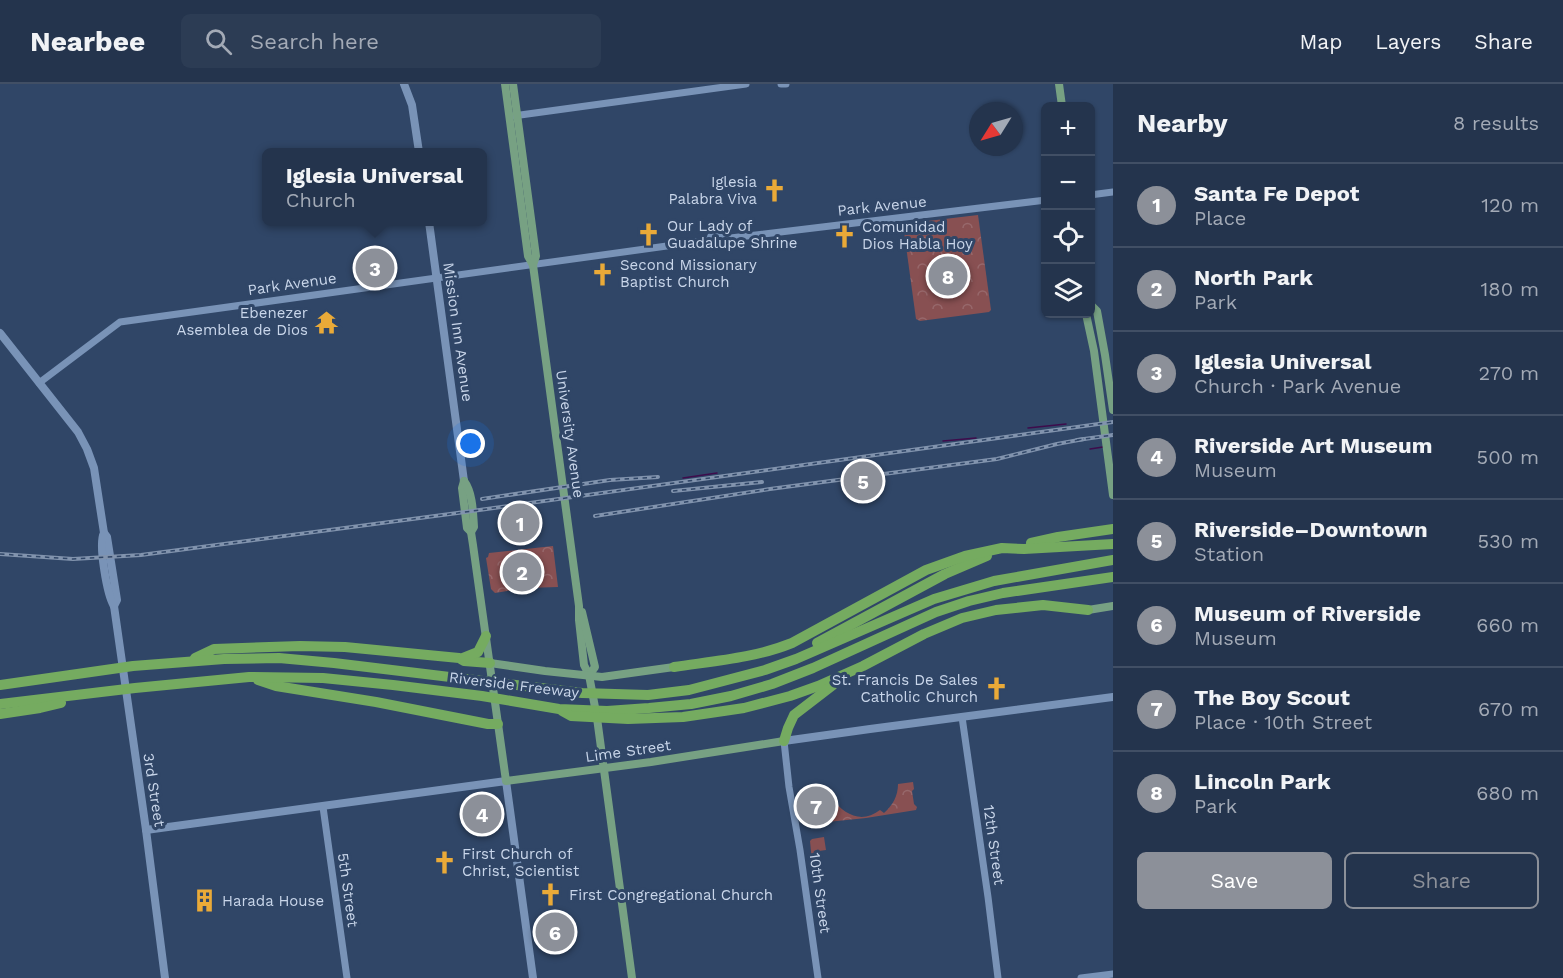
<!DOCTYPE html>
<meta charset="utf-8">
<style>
body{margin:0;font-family:"Work Sans",sans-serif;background:#2c3c54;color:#f1f3f6}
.controls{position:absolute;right:18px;top:18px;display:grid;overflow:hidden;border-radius:9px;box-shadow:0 2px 4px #0004}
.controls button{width:54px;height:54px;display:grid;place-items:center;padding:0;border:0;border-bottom:2px solid #414f65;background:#24344d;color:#f1f3f6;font:30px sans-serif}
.compass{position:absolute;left:969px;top:18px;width:54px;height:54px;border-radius:50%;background:#24344d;box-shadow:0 2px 4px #0004;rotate:233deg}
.you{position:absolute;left:471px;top:360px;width:21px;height:21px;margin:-15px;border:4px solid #fff;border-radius:50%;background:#1a73e8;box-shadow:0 0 0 9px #1a73e833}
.badge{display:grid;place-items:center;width:39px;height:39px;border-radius:50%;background:#8c9099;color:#fff;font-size:20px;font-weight:700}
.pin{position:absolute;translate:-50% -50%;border:3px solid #fff;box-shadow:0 2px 6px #0006}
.popup{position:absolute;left:262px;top:64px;width:225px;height:78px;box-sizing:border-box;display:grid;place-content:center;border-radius:9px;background:#24344d;filter:drop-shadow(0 2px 4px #0005);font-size:20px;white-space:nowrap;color:#a3aab6}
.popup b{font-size:22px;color:#f1f3f6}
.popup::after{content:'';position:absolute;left:50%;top:100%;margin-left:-12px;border:12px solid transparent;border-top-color:#24344d}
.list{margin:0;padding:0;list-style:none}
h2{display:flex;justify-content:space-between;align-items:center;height:78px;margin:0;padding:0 24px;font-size:26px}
h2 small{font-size:20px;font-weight:400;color:#a3aab6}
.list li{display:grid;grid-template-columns:39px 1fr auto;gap:18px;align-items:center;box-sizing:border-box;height:84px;padding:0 24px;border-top:2px solid #414f65}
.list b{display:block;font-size:22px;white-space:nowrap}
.list p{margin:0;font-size:20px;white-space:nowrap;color:#a3aab6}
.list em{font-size:20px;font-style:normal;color:#a3aab6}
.actions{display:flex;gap:12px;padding:18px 24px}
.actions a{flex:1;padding:14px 0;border:2px solid #8c9099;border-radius:9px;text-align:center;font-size:21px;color:#8c9099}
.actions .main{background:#8c9099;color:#fff}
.icon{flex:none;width:33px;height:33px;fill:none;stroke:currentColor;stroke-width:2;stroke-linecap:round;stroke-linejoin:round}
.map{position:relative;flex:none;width:1113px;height:894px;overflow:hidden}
header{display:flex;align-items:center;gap:36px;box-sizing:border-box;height:84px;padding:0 30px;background:#24344d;border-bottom:2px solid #414f65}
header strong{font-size:28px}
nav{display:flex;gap:33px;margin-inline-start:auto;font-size:21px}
.search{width:420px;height:54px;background:#2c3c54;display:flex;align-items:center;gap:15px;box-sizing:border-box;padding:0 21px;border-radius:9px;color:#a3aab6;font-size:22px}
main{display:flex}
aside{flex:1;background:#24344d}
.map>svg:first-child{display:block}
</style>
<header>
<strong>Nearbee</strong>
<div class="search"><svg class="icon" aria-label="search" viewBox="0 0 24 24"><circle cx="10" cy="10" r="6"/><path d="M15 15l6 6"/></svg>Search here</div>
<nav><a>Map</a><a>Layers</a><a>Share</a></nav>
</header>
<main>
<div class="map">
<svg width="1113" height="894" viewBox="0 0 1113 894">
<defs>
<pattern id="park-crowns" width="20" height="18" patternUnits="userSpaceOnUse" patternTransform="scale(1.5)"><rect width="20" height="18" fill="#885052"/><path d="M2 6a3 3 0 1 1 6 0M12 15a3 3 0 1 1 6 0" fill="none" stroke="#97686b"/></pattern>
</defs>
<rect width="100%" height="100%" fill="#304667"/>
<path fill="#885052" d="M824,753l2,13 -7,1 -7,11 -2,-21 2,-2z"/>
<g fill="url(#park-crowns)">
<path d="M978,131l13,95 -2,2 -69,9 -4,-2 -13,-95z"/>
<path d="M553,462l5,41 -32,1 -31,5 -4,-4 -5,-31 2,-1 1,-4z"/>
<path d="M913,698l1,7 -2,2 2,13 3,3 -1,3 -50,8 -58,6 -5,-5 -3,-19 22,-1 2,3 8,-4c12,17 30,26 48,12l4,3c9,-8 14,-17 14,-29z"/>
</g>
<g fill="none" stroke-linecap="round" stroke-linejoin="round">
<g stroke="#3e0c4c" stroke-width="1.5">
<path d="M1028,344l38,-4"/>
<path d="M943,357l33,-3"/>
<path d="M1090,365l13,-2"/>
<path d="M683,394l34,-5"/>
</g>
<g stroke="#7993b7" stroke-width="7">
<path d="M781,0h5"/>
<path d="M513,32l233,-32"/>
<path d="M1090,111l23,-3"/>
<circle cx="716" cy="155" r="6"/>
<path d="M722,155l324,-39"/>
<path d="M39,299l81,-61 590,-82"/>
<path d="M962,633l26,180 10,81"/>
<path d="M784,657l5,46 11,63 18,128"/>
<path d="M323,723l24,171"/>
<path d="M1081,894l32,-4"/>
</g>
<g stroke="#7993b7" stroke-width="8">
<path d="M404,0l8,21 7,47"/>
<path d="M429,138l35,259"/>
<path d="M0,249l78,99 9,17 7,19 10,65 3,4 10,63 -3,6"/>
<path d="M104,449c-6,10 3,62 10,73l32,224 19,148"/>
<path d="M784,657l86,-12 243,-32"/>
<path d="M146,746l360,-49 27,197"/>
</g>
<g stroke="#77a183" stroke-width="8">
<path d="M505,0l23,172 5,9 46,341v14l5,45 5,10 8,43 35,260"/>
<path d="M513,0l23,172 -3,9"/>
<path d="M1059,0l3,22"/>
<path d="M1090,220l7,7 8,44 8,55"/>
<path d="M1086,230l8,37 19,144"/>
<path d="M464,397l-2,7 5,40 4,4 2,13 33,236 145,-19 133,-21"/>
<path d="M464,397c9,12 9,32 10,46l-3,5"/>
<path d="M1088,526l25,-4"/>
<path d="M582,528l13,55 -6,8"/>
<path d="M490,579l55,8 57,6 72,-10"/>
</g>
<g stroke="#75ab60" stroke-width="10">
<path d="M1031,459l27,-6 55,-8"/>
<path d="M817,559l128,-69 42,-18"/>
<path d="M195,574l19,-9 86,-3 45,1 114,11 5,3 26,2"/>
<path d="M463,574l15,-6 8,-16"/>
<path d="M674,583c40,-6 81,-9 118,-24l134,-73 39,-14 37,-8 22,1 89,-5"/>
<path d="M258,596l18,6 100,16 112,22h10"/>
<path d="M0,601l133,-19 91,-7 55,-1 55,5 248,30 66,2 41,-5 76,-20 31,-11 138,-60 60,-18 119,-21"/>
<path d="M0,620l135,-16 114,-11 74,1 70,7 89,11 77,13 48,2 42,-3 42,-4 40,-8 41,-12 41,-16 123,-56 33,-11 34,-8 110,-16"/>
<path d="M562,627l9,5 57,3 55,-2 61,-9 46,-12 28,-10 45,-20 61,-32 38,-16 34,-8 47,-5 45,5"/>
<path d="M0,630l40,-6 21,-5"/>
<path d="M784,657l4,-13 6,-13 39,-30"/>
</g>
<defs>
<g id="rail">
<path d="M1077,356l36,-5"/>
<path d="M673,407l89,-9"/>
<path d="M482,415l128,-19 48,-3"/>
<path d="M595,432l175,-27 227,-30 60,-15 27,-5"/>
<path d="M0,470l73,5 68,-4 324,-43 648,-90"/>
</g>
</defs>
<use href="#rail" stroke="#8193ad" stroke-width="4"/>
<use href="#rail" stroke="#304667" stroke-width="1.5" stroke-dasharray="4.5" stroke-linecap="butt"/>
</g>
<defs>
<symbol id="church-bare" viewBox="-9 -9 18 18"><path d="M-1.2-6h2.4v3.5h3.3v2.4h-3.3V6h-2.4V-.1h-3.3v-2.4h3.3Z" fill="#eaaa38" stroke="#304667" stroke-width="2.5" paint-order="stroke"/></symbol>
<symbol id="temple-bare" viewBox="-9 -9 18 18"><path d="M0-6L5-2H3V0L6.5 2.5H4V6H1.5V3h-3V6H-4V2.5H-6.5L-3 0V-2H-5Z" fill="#eaaa38" stroke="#304667" stroke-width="2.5" paint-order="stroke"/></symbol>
<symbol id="building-bare" viewBox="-9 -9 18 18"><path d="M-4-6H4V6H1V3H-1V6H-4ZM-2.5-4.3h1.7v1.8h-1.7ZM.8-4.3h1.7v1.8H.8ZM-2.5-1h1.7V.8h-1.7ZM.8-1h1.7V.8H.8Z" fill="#eaaa38" stroke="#304667" stroke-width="2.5" paint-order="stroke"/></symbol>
</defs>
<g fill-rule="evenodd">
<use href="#church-bare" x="758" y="90" width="33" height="33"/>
<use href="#church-bare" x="632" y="134" width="33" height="33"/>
<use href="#church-bare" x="828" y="136" width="33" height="33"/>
<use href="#church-bare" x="586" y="174" width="33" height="33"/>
<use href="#temple-bare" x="310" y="222" width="33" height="33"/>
<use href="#church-bare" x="980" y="588" width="33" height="33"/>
<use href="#church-bare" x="428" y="762" width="33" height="33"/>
<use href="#church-bare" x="534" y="794" width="33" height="33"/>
<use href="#building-bare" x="188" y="800" width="33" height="33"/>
</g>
<g text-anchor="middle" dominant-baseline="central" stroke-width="6" stroke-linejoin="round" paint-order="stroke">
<g font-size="15" fill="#c9d6ea" stroke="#304667" text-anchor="start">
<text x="757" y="98" text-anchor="end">Iglesia<tspan x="757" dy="17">Palabra Viva</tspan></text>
<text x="667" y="142">Our Lady of<tspan x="667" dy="17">Guadalupe Shrine</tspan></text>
<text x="862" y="143">Comunidad<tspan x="862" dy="17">Dios Habla Hoy</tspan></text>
<text x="620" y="181">Second Missionary<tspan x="620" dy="17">Baptist Church</tspan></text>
<text x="308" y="229" text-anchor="end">Ebenezer<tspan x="308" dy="17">Asemblea de Dios</tspan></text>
<text x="978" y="596" text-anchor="end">St. Francis De Sales<tspan x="978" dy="17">Catholic Church</tspan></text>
<text x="462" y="770">First Church of<tspan x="462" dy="17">Christ, Scientist</tspan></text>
<text x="569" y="811">First Congregational Church</text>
<text x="222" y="817">Harada House</text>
</g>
<g font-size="15" fill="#c9d6ea" stroke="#304667">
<text transform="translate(882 122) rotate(-6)">Park Avenue</text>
<text transform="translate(292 200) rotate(-8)">Park Avenue</text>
<text transform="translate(458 248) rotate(82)">Mission Inn Avenue</text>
<text transform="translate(570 350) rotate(82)">University Avenue</text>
<text transform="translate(514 601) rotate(7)">Riverside Freeway</text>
<text transform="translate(628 667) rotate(-8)">Lime Street</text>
<text transform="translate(154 706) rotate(81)">3rd Street</text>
<text transform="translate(994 761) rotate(82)">12th Street</text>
<text transform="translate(348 806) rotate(82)">5th Street</text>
<text transform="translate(820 809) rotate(82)">10th Street</text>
</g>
</g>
</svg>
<div class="controls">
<button>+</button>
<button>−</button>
<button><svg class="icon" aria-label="locate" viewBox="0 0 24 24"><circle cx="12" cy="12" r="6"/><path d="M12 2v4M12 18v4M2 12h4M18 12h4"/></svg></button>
<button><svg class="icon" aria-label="layers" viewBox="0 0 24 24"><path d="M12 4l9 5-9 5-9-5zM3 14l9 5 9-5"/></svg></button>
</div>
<svg class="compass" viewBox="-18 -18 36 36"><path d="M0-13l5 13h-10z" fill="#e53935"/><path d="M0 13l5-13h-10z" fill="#a3aab6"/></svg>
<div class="you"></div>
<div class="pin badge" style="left:520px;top:439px">1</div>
<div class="pin badge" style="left:522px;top:488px">2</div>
<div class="pin badge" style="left:375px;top:184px">3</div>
<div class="popup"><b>Iglesia Universal</b>Church</div>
<div class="pin badge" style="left:482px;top:730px">4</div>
<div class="pin badge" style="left:863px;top:397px">5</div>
<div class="pin badge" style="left:555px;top:848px">6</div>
<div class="pin badge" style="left:816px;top:722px">7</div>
<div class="pin badge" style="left:948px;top:192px">8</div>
</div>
<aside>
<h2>Nearby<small>8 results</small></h2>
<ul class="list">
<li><span class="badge">1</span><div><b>Santa Fe Depot</b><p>Place</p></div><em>120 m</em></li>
<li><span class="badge">2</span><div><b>North Park</b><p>Park</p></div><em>180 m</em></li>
<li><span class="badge">3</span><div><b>Iglesia Universal</b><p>Church · Park Avenue</p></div><em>270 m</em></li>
<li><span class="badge">4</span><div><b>Riverside Art Museum</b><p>Museum</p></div><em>500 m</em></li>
<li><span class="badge">5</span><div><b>Riverside–Downtown</b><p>Station</p></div><em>530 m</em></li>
<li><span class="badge">6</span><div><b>Museum of Riverside</b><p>Museum</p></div><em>660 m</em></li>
<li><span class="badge">7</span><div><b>The Boy Scout</b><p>Place · 10th Street</p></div><em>670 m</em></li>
<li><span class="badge">8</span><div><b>Lincoln Park</b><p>Park</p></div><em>680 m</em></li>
</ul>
<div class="actions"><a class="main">Save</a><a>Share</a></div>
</aside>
</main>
